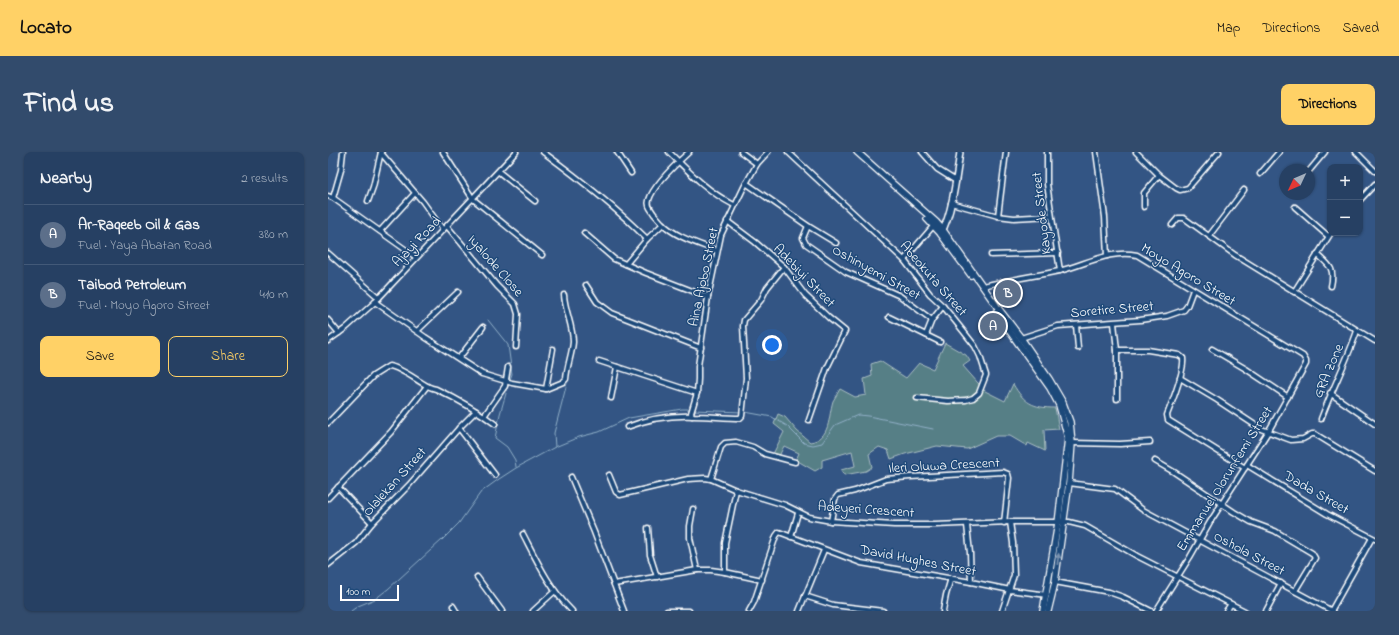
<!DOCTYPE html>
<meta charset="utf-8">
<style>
body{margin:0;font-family:"Indie Flower",sans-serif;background:#324b6c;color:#f1f3f6}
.controls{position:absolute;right:12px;top:12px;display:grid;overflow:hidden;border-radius:8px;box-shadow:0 1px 3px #0004}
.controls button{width:36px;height:36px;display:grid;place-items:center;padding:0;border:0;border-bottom:1px solid #425978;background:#264063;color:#f1f3f6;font:20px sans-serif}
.compass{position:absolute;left:951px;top:12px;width:36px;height:36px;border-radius:50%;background:#264063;box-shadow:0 1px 3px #0004;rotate:226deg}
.scale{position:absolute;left:12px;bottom:10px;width:59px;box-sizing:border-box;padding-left:4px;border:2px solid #fff;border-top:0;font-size:11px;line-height:14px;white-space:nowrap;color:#fff;-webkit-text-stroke:3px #1f4a7a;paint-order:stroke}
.you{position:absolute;left:444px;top:193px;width:14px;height:14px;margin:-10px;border:3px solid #fff;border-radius:50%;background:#1a73e8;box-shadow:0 0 0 6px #1a73e833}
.badge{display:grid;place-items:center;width:26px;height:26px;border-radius:50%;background:#ffd166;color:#fff;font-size:13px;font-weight:700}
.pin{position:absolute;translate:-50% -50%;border:2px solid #fff;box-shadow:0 1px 4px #0006}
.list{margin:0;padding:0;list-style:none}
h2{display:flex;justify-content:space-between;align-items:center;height:52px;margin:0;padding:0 16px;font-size:17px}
h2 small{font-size:13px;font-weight:400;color:#a4afbe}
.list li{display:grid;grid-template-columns:26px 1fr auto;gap:12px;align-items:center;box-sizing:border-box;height:60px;padding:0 16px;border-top:1px solid #425978}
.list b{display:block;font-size:15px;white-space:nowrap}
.list p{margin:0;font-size:13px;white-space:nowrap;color:#a4afbe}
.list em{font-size:13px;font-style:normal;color:#a4afbe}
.actions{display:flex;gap:8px;padding:12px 16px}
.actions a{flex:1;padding:9px 0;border:1px solid #ffd166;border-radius:8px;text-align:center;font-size:14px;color:#ffd166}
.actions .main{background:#ffd166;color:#111}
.map{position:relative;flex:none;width:1047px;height:459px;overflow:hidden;border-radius:8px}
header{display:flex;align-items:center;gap:24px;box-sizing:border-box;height:56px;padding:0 20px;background:#ffd166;color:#111}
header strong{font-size:19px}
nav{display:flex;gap:22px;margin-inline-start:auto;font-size:14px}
.intro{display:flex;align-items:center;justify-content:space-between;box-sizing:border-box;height:96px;padding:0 24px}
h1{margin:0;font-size:28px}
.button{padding:10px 18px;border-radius:8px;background:#ffd166;color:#111;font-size:14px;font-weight:700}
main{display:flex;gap:24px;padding:0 24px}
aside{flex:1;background:#264063;border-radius:8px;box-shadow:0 1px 3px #0004}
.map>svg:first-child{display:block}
</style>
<header>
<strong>Locato</strong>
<nav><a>Map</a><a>Directions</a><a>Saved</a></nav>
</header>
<div class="intro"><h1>Find us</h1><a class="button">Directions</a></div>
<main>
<aside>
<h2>Nearby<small>2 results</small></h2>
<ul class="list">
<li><span class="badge" style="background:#5c6f8a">A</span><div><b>Ar-Raqeeb Oil &amp; Gas</b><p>Fuel · Yaya Abatan Road</p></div><em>380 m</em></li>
<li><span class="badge" style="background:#5c6f8a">B</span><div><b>Taibod Petroleum</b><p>Fuel · Moyo Agoro Street</p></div><em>410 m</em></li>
</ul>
<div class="actions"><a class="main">Save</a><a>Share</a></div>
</aside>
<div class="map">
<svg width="1047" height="459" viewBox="0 0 1047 459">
<rect width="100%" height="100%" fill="#335584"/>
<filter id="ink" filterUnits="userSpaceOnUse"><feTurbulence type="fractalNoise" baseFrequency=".025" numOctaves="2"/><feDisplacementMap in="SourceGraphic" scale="8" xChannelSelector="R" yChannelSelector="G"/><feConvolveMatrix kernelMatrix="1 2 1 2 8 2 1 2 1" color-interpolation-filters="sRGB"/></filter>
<g filter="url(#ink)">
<path fill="#577f86" stroke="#abbfc2" d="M617,191l21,12 4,6 -7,5 22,25 20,10 8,-17c11,19 20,24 42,24l4,21 -15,1 1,21 -17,-8 -1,3 -17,-10h-14l-29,13 -30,-3 -32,8 -14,5 -3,-9 -9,-3 -10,7 3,13 -6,4 -22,4 -3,-5 14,-4 -3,-15 -30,9v7l-7,4 -19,-11 3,-7 -15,-7 -6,12 -6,-2 12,-24 -10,-8 4,-10 7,3 12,14 13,11c21,-3 18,-25 23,-41 2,-4 5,-8 7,-12l15,8 11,-2 -2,-16 8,-3 -1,-12 9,-3 26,17 13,-15 14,6z"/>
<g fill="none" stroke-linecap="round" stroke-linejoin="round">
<g stroke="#91b0c8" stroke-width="1">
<path d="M160,168l20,25 4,29 -2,6"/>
<path d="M181,231l-9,31 -5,24 12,9 8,13 1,7"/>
<path d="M365,258l49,2"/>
<path d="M417,260l27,5 15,9 17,17 9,2 9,-2 13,-18 23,-10 10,1 65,13"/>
<path d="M227,295l-1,-14 13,-50"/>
<path d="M23,459l7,-5 17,-7 13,-10 54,-49 17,-17 22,-31 18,-13 17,-11 39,-21 24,-10 20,-5 30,-14 53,-9h8"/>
</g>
<defs>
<g id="minor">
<path d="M115,0l30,47 69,56"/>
<path d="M215,0c37,27 72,55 104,87"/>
<path d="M289,0l14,21"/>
<path d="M341,0c21,21 38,39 65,53"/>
<path d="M361,0c-11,10 -36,34 -40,48 -2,6 2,9 5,14 3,3 5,6 8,9 13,14 38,21 55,28"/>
<path d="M413,0l16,12"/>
<path d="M460,0l116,108 26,34 13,12 21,26 11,14 5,10 6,19 -7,18 -6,5 -7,2 -18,1 -31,-3"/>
<path d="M594,0l15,17 19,12"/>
<path d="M719,0v32l13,87"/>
<path d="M768,0l9,65 2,39"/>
<path d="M808,0l23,23 17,13 4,2 8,-2 31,-36"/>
<path d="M1028,0l19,19"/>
<path d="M53,1l42,49 20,28"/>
<path d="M981,19l16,-19"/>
<path d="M171,20l36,29"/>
<path d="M932,22l19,-22"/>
<path d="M418,31l62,43 28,17"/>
<path d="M0,44l5,2 83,59"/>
<path d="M5,46l8,-28 2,-18"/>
<path d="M1032,48l15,-16"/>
<path d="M40,49l5,-14 8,-35"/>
<path d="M623,51l47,13 16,2 37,-2"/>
<path d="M816,55v-14l15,-18"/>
<path d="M967,55l33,29"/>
<path d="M670,64l8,-64"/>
<path d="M399,69l28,21 29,25 21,28 24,23 16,13 -18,37 -18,52"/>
<path d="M844,73l6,-7h6l51,37 140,86"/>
<path d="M119,74l50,60 18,18 3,10 -2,33"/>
<path d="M480,74l-5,12 3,6 40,28 54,24 32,24"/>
<path d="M52,79l35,-38"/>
<path d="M256,81l30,26 32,14 62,24"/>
<path d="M881,84l35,-46"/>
<path d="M0,101l51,45"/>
<path d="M989,102c13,12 18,14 14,32"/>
<path d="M663,103l67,-2"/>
<path d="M576,108l31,-36"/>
<path d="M298,112l21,-25 16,-15"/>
<path d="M258,133l11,17 15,11 89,35"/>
<path d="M655,134c25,-6 51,-10 76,-15 26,-6 51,-22 78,-16l166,101 3,5v3l-38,68 -58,90 -20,35 -34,54"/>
<path d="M966,140l37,-59"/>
<path d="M47,150l50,35 57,37 30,9 34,6 17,-7 3,-3c1,-13 6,-25 7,-37 0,-16 -8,-31 -9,-47"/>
<path d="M561,165l51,25"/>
<path d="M0,168l11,13"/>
<path d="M786,171l3,27v49"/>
<path d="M748,173l2,23"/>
<path d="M89,179l41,-39"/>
<path d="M598,183l6,-15 11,-14"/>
<path d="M693,186l37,-12 82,-6 27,-4 17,-6 3,-4 6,-16"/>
<path d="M0,189l18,-13 29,-26 141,-150"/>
<path d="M884,197l34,20 42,28"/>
<path d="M789,198h31l31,5 4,3c2,13 -11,44 -16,57l1,5 77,48"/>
<path d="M131,206l24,-31"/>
<path d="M271,209l98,32"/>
<path d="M852,226l37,22 44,29 30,11 12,-1 9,-5h3l60,37"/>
<path d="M218,237l7,-40"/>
<path d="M1002,241l45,31"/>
<path d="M283,246l6,-31"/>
<path d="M156,264l21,-30 3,-19"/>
<path d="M364,264l-1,-3 6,-20 1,-14v-13l10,-69 13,-62 23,-48 13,-23 11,-12"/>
<path d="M993,267c11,-30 26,-58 36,-88"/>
<path d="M0,271l45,-47 16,-10c10,1 26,13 35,18 4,3 8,4 12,5 21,10 41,21 59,35"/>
<path d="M299,275c21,-8 44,-12 67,-11 15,0 31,2 46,2l2,-2 4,-38 -3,-52 1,-6 17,-20 6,-12 17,-21"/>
<path d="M131,276l36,47"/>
<path d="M744,291l48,1 30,-2"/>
<path d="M827,309l19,11 60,40 17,10 24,9 37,22 3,5 -20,33"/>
<path d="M919,313l80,49 48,25"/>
<path d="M281,323l7,17 4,3 68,-16 17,-1 6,1 25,11 49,15 24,12 22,4 63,4h41l75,-3h59l16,4 52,30 108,55"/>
<path d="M243,325l23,55 30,79"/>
<path d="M383,327l10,-32 4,-4 11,-1 17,5 12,7 30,8"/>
<path d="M741,331l46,6 28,21 189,101"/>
<path d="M10,335l34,36"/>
<path d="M408,338l-11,53v29l37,8"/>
<path d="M0,346l63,-66 36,-46"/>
<path d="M365,357l-3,17v12l7,32"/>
<path d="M503,369l4,-22 3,-4 17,-4 31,-12 24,-2 93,-5 5,2 1,4 -5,45"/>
<path d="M639,373l3,28 1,29"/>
<path d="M320,376l2,27 7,22"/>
<path d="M195,382c14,27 27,55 49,77"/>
<path d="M463,385l7,-24"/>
<path d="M0,413l28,-22 16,-20 37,-38 50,-57 17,-17"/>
<path d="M149,425l25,34"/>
<path d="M727,430l54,10 14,5 28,14"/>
<path d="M286,432l83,-14h14l14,2"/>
<path d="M477,444l28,9 50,6"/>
<path d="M125,454l3,5"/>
<path d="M205,459l22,-20"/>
<path d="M339,459h22"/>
<path d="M421,459l5,-9 22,-66 3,-4 82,31 110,19 39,8 37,5"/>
<path d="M471,459l25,-61"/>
<path d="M615,459l3,-16 5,-17"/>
<path d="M674,459l12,-36 -1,-32 -3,-21"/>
<path d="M898,459l5,-7"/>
<path d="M938,459l15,-28"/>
<path d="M1003,459l41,-73"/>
</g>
<path id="tertiary" d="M613,81c11,-17 16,-60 19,-81"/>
<g id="secondary">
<path d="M529,0l79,70 7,8 55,78 23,30 28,41 14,24 7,19 2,21 -3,40 -14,99 -7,29"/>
<path d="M599,67l13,14 31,42"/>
<path d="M668,160l54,76 9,17 9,33 -10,85 -15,88"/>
</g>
</defs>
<use href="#minor" stroke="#fff" stroke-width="7"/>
<use href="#tertiary" stroke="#fff" stroke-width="8"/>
<use href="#secondary" stroke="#fff" stroke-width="8"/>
<use href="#minor" stroke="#1f4a7a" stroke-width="4"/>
<use href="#tertiary" stroke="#1f4a7a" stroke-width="5"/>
<use href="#secondary" stroke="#1f4a7a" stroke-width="5.5"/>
</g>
<defs><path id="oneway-solid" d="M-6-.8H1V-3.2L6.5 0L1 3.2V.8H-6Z"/></defs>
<use fill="#7992af" href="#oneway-solid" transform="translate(730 407) rotate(-82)"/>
</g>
<g text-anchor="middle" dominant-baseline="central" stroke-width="3" stroke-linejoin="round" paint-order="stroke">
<g font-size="14" fill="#fff" stroke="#1f4a7a">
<text transform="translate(714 61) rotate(-97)">Kayode Street</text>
<text transform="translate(89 90) rotate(-46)">Ajayi Road</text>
<text transform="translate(167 114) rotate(49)">Iyalode Close</text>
<text transform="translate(548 121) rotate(29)">Oshinyemi Street</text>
<text transform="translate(860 123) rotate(31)">Moyo Agoro Street</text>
<text transform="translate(476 124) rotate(46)">Adebiyi Street</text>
<text transform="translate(376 125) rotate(-78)">Aina Ajobo Street</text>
<text transform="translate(605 127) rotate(49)">Abeokuta Street</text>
<text transform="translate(784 158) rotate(-5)">Soretire Street</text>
<text transform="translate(1001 219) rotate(-67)">GRA Zone</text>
<text transform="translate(616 314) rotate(-3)">Ileri Oluwa Crescent</text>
<text transform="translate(897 327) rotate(-58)">Emmanuel Olorunfemi Street</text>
<text transform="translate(67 330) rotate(-48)">Olalekan Street</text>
<text transform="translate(988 341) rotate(30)">Dada Street</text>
<text transform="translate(538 358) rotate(4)">Adeyeri Crescent</text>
<text transform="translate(921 402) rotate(28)">Oshola Street</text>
<text transform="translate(590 409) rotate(11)">David Hughes Street</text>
</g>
</g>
</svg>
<div class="controls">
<button>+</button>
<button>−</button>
</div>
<svg class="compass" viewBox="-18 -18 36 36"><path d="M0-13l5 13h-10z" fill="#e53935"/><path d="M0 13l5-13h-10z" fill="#a4afbe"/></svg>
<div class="scale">100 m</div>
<div class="you"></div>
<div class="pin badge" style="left:665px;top:174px;background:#5c6f8a">A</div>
<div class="pin badge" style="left:680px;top:141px;background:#5c6f8a">B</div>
</div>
</main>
